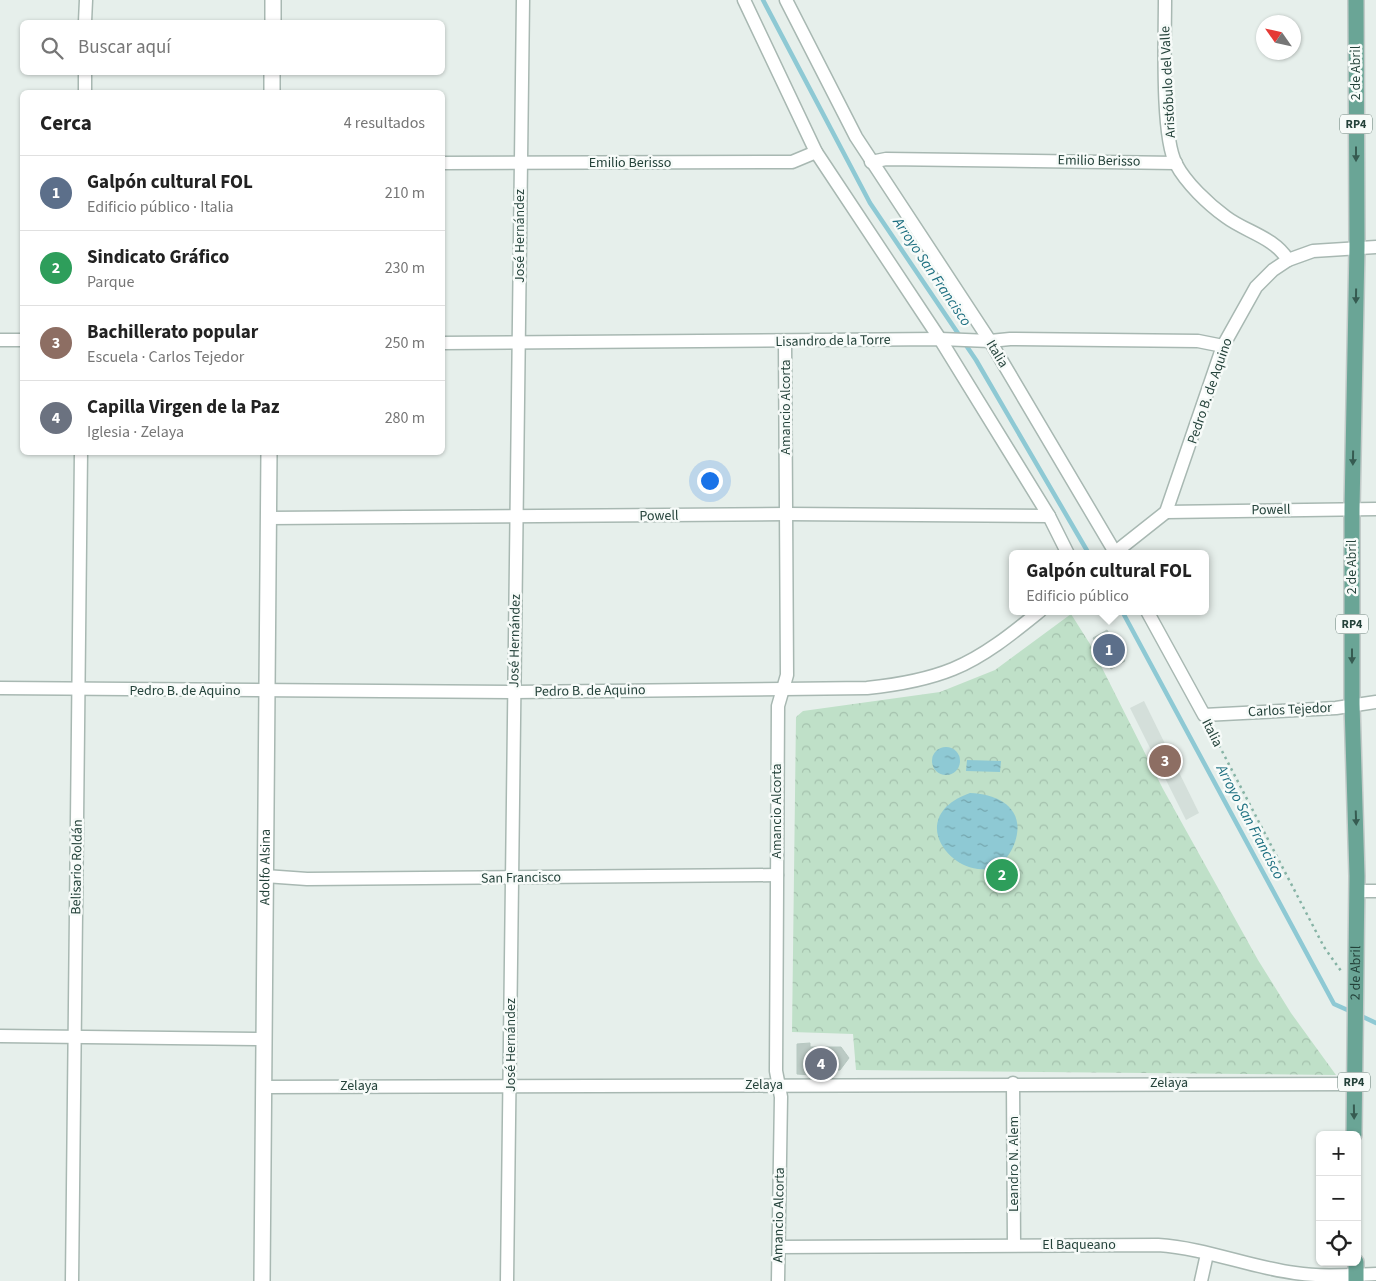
<!DOCTYPE html>
<html lang="es">
<meta charset="utf-8">
<style>
body{margin:0;font-family:"Source Sans 3",sans-serif;background:#f2f2f2;color:#222}
.controls{position:absolute;right:15px;bottom:15px;display:grid;overflow:hidden;border-radius:8px;box-shadow:0 1px 4px #0004}
.controls button{width:45px;height:45px;display:grid;place-items:center;padding:0;border:0;border-bottom:1px solid #e0e0e0;background:#fff;color:#222;font:25px sans-serif}
.compass{position:absolute;left:1256px;top:15px;width:45px;height:45px;border-radius:50%;background:#fff;box-shadow:0 1px 4px #0004;rotate:304deg}
.you{position:absolute;left:709px;top:480px;width:18px;height:18px;margin:-12px;border:4px solid #fff;border-radius:50%;background:#1a73e8;box-shadow:0 0 0 8px #1a73e833}
.badge{display:grid;place-items:center;width:32px;height:32px;border-radius:50%;background:#2563eb;color:#fff;font-size:16px;font-weight:700}
.pin{position:absolute;translate:-50% -50%;border:2px solid #fff;box-shadow:0 1px 5px #0006}
.popup{position:absolute;left:1009px;top:550px;width:200px;height:65px;box-sizing:border-box;display:grid;place-content:center;border-radius:8px;background:#fff;filter:drop-shadow(0 1px 4px #0005);font-size:16px;white-space:nowrap;color:#767676}
.popup b{font-size:19px;color:#222}
.popup::after{content:'';position:absolute;left:50%;top:100%;margin-left:-10px;border:10px solid transparent;border-top-color:#fff}
.list{margin:0;padding:0;list-style:none}
h2{display:flex;justify-content:space-between;align-items:center;height:65px;margin:0;padding:0 20px;font-size:21px}
h2 small{font-size:16px;font-weight:400;color:#767676}
.list li{display:grid;grid-template-columns:32px 1fr auto;gap:15px;align-items:center;box-sizing:border-box;height:75px;padding:0 20px;border-top:1px solid #e0e0e0}
.list b{display:block;font-size:19px;white-space:nowrap}
.list p{margin:0;font-size:16px;white-space:nowrap;color:#767676}
.list em{font-size:16px;font-style:normal;color:#767676}
.icon{flex:none;width:28px;height:28px;fill:none;stroke:currentColor;stroke-width:2;stroke-linecap:round;stroke-linejoin:round}
.map{position:relative;flex:none;width:1376px;height:1281px;overflow:hidden}
.search{position:absolute;background:#fff;box-shadow:0 1px 4px #0004;left:20px;top:20px;width:425px;height:55px;display:flex;align-items:center;gap:12px;box-sizing:border-box;padding:0 18px;border-radius:8px;color:#767676;font-size:19px}
.panel{position:absolute;background:#fff;box-shadow:0 1px 4px #0004;left:20px;top:90px;width:425px;height:365px;border-radius:8px}
.map>svg:first-child{display:block}
</style>
<div class="map">
<svg width="1376" height="1281" viewBox="0 0 1376 1281">
<defs>
<pattern id="forest-crowns" width="20" height="18" patternUnits="userSpaceOnUse" patternTransform="scale(1.25)"><rect width="20" height="18" fill="#bfe0c8"/><path d="M2 6a3 3 0 1 1 6 0M12 15a3 3 0 1 1 6 0" fill="none" stroke="#a4c1ad"/></pattern>
<pattern id="water-ripples" width="26" height="14" patternUnits="userSpaceOnUse" patternTransform="scale(1.25)"><rect width="26" height="14" fill="#8ec9d4"/><path d="M2 4q2-2 4 0t4 0M15 11q2-2 4 0t4 0" fill="none" stroke="#74a5ad"/></pattern>
</defs>
<rect width="100%" height="100%" fill="#e6efeb"/>
<path fill="#d4dfda" d="M1144,701l55,112 -13,7 -56,-112z"/>
<path fill="url(#forest-crowns)" d="M1071,614l19,30 73,145 95,171 33,53 45,62 -480,-5 -3,-36 -61,-2 4,-315 7,-6 137,-19 55,-22z"/>
<g fill="url(#water-ripples)">
<circle cx="946" cy="761" r="14"/>
<path d="M967,760l34,1 -1,11 -34,-1z"/>
<path d="M970,793c29,1 56,16 45,49 -25,72 -131,-18 -45,-49z"/>
</g>
<g fill="none" stroke-linecap="round" stroke-linejoin="round">
<g stroke="#8ec9d4" stroke-width="4.5">
<path d="M763,0l107,203 106,157 113,194"/>
<path d="M1122,611l212,393 18,8"/>
<path d="M1359,1015l17,8"/>
</g>
</g>
<g fill="#bbcac4" stroke="#b8c9c2">
<path d="M1107,630l18,31 -14,8 -18,-31z"/>
<path d="M810,1043v4h31l8,11 -9,12h-29v5l-14,-1v-30z"/>
</g>
<g fill="none" stroke-linecap="round" stroke-linejoin="round">
<defs>
<g id="minor">
<path d="M744,0l72,152 124,187 109,177 19,38"/>
<path d="M786,0l70,137 134,204 126,213"/>
<path d="M1165,0c0,36 -4,136 11,164 10,19 32,40 50,53 20,15 48,20 62,43"/>
<path d="M85,22l1,-22"/>
<path d="M85,92v-20"/>
<path d="M871,162l15,-3 290,4"/>
<path d="M442,163l350,-1 24,-10"/>
<path d="M0,340h22"/>
<path d="M442,343l498,-4 50,2 20,-2 188,2 25,5"/>
<path d="M1166,512l210,-3"/>
<path d="M269,518l518,-4 262,2"/>
<path d="M1113,554l53,-42 57,-166 33,-59 17,-17 15,-10 25,-9 63,-4"/>
<path d="M1147,611l57,104 132,-7 40,-6"/>
<path d="M0,688l514,4 353,-4c29,-3 59,-8 86,-19 32,-13 61,-37 87,-58"/>
<path d="M265,876l42,3 470,-4"/>
<path d="M1357,891h19"/>
<path d="M0,1036l264,3"/>
<path d="M1013,1083l1,162"/>
<path d="M264,1087l1090,-3"/>
<path d="M779,1247l379,-2c47,3 91,22 137,28 27,4 53,2 81,1"/>
<path d="M72,1281l9,-829"/>
<path d="M507,1281l16,-1281"/>
<path d="M778,1281l3,-184 -5,-26 2,-365 9,-31 -2,-334"/>
<path d="M1201,1281l6,-27"/>
</g>
<g id="tertiary">
<path d="M273,22v-22"/>
<path d="M272,92v-20"/>
<path id="s1" d="M262,1281l7,-829"/>
</g>
<g id="primary">
<path id="s2" d="M1354,1135l3,-259 -5,-172v-195l5,-262 -1,-247"/>
<path d="M1356,1262v19"/>
</g>
</defs>
<use href="#minor" stroke="#a8b8b2" stroke-width="15"/>
<use href="#tertiary" stroke="#a8b8b2" stroke-width="18"/>
<use href="#primary" stroke="#c2cac8" stroke-width="18"/>
<path stroke="#86b3a5" stroke-width="2.5" stroke-dasharray="2.5 4" stroke-linecap="butt" d="M1210,728l114,219 17,24"/>
<use href="#minor" stroke="#fff" stroke-width="12"/>
<use href="#tertiary" stroke="#fff" stroke-width="15"/>
<use href="#primary" stroke="#6aa596" stroke-width="15"/>
</g>
<defs><path id="oneway-solid" d="M-6-.8H1V-3.2L6.5 0L1 3.2V.8H-6Z" transform="scale(1.25)"/></defs>
<g fill="#365b51">
<use href="#oneway-solid" transform="translate(1356 154) rotate(90)"/>
<use href="#oneway-solid" transform="translate(1356 296) rotate(91)"/>
<use href="#oneway-solid" transform="translate(1353 458) rotate(91)"/>
<use href="#oneway-solid" transform="translate(1352 656) rotate(90)"/>
<use href="#oneway-solid" transform="translate(1356 818) rotate(88)"/>
<use href="#oneway-solid" transform="translate(1354 1112) rotate(89)"/>
</g>
<g text-anchor="middle" dominant-baseline="central" stroke-width="5" stroke-linejoin="round" paint-order="stroke">
<g fill="#f7fbf9" stroke="#637a73" stroke-width="1">
<rect x="1340" y="114.5" width="32" height="19" rx="4"/>
<rect x="1336" y="614.5" width="32" height="19" rx="4"/>
<rect x="1338" y="1072.5" width="32" height="19" rx="4"/>
</g>
<g font-size="12" font-weight="bold" fill="#24423a">
<text x="1356" y="124">RP4</text>
<text x="1352" y="624">RP4</text>
<text x="1354" y="1082">RP4</text>
</g>
<g font-size="14" fill="#24423a" stroke="#f7fbf9">
<text transform="translate(1356 73) rotate(-90)">2 de Abril</text>
<text transform="translate(1168 82) rotate(-93)">Aristóbulo del Valle</text>
<text transform="translate(1099 161) rotate(1)">Emilio Berisso</text>
<text x="630" y="163">Emilio Berisso</text>
<text transform="translate(520 236) rotate(-90)">José Hernández</text>
<text transform="translate(833 341) rotate(-1)">Lisandro de la Torre</text>
<text transform="translate(997 354) rotate(59)">Italia</text>
<text transform="translate(1210 391) rotate(-71)">Pedro B. de Aquino</text>
<text transform="translate(786 407) rotate(-90)">Amancio Alcorta</text>
<text transform="translate(1271 510) rotate(-1)">Powell</text>
<text transform="translate(659 516) rotate(-1)">Powell</text>
<text transform="translate(1352 567) rotate(-90)">2 de Abril</text>
<text transform="translate(515 641) rotate(-89)">José Hernández</text>
<text x="185" y="691">Pedro B. de Aquino</text>
<text transform="translate(590 691) rotate(-1)">Pedro B. de Aquino</text>
<text transform="translate(1290 710) rotate(-3)">Carlos Tejedor</text>
<text transform="translate(1212 733) rotate(63)">Italia</text>
<text transform="translate(777 811) rotate(-90)">Amancio Alcorta</text>
<text transform="translate(77 867) rotate(-89)">Belisario Roldán</text>
<text stroke="none"><textPath href="#s1" startOffset="414">Adolfo Alsina</textPath></text>
<text transform="translate(521 878) rotate(-1)">San Francisco</text>
<text stroke="none"><textPath href="#s2" startOffset="162">2 de Abril</textPath></text>
<text transform="translate(511 1045) rotate(-90)">José Hernández</text>
<text x="1169" y="1083">Zelaya</text>
<text x="764" y="1085">Zelaya</text>
<text x="359" y="1086">Zelaya</text>
<text transform="translate(1014 1164) rotate(-90)">Leandro N. Alem</text>
<text transform="translate(779 1215) rotate(-89)">Amancio Alcorta</text>
<text x="1079" y="1245">El Baqueano</text>
</g>
<g font-size="15" font-style="italic" fill="#1c6f80" stroke="#f7fbf9">
<text transform="translate(932 272) rotate(56)">Arroyo San Francisco</text>
<text transform="translate(1250 822) rotate(62)">Arroyo San Francisco</text>
</g>
</g>
</svg>
<div class="controls">
<button>+</button>
<button>−</button>
<button><svg class="icon" aria-label="locate" viewBox="0 0 24 24"><circle cx="12" cy="12" r="6"/><path d="M12 2v4M12 18v4M2 12h4M18 12h4"/></svg></button>
</div>
<svg class="compass" viewBox="-18 -18 36 36"><path d="M0-13l5 13h-10z" fill="#e53935"/><path d="M0 13l5-13h-10z" fill="#767676"/></svg>
<div class="you"></div>
<div class="pin badge" style="left:1109px;top:650px;background:#5c6f8a">1</div>
<div class="popup"><b>Galpón cultural FOL</b>Edificio público</div>
<div class="pin badge" style="left:1002px;top:875px;background:#2e9e5b">2</div>
<div class="pin badge" style="left:1165px;top:761px;background:#8d6e63">3</div>
<div class="pin badge" style="left:821px;top:1064px;background:#6b7280">4</div>
<div class="search"><svg class="icon" aria-label="search" viewBox="0 0 24 24"><circle cx="10" cy="10" r="6"/><path d="M15 15l6 6"/></svg>Buscar aquí</div>
<section class="panel">
<h2>Cerca<small>4 resultados</small></h2>
<ul class="list">
<li><span class="badge" style="background:#5c6f8a">1</span><div><b>Galpón cultural FOL</b><p>Edificio público · Italia</p></div><em>210 m</em></li>
<li><span class="badge" style="background:#2e9e5b">2</span><div><b>Sindicato Gráfico</b><p>Parque</p></div><em>230 m</em></li>
<li><span class="badge" style="background:#8d6e63">3</span><div><b>Bachillerato popular</b><p>Escuela · Carlos Tejedor</p></div><em>250 m</em></li>
<li><span class="badge" style="background:#6b7280">4</span><div><b>Capilla Virgen de la Paz</b><p>Iglesia · Zelaya</p></div><em>280 m</em></li>
</ul>
</section>
</div>
